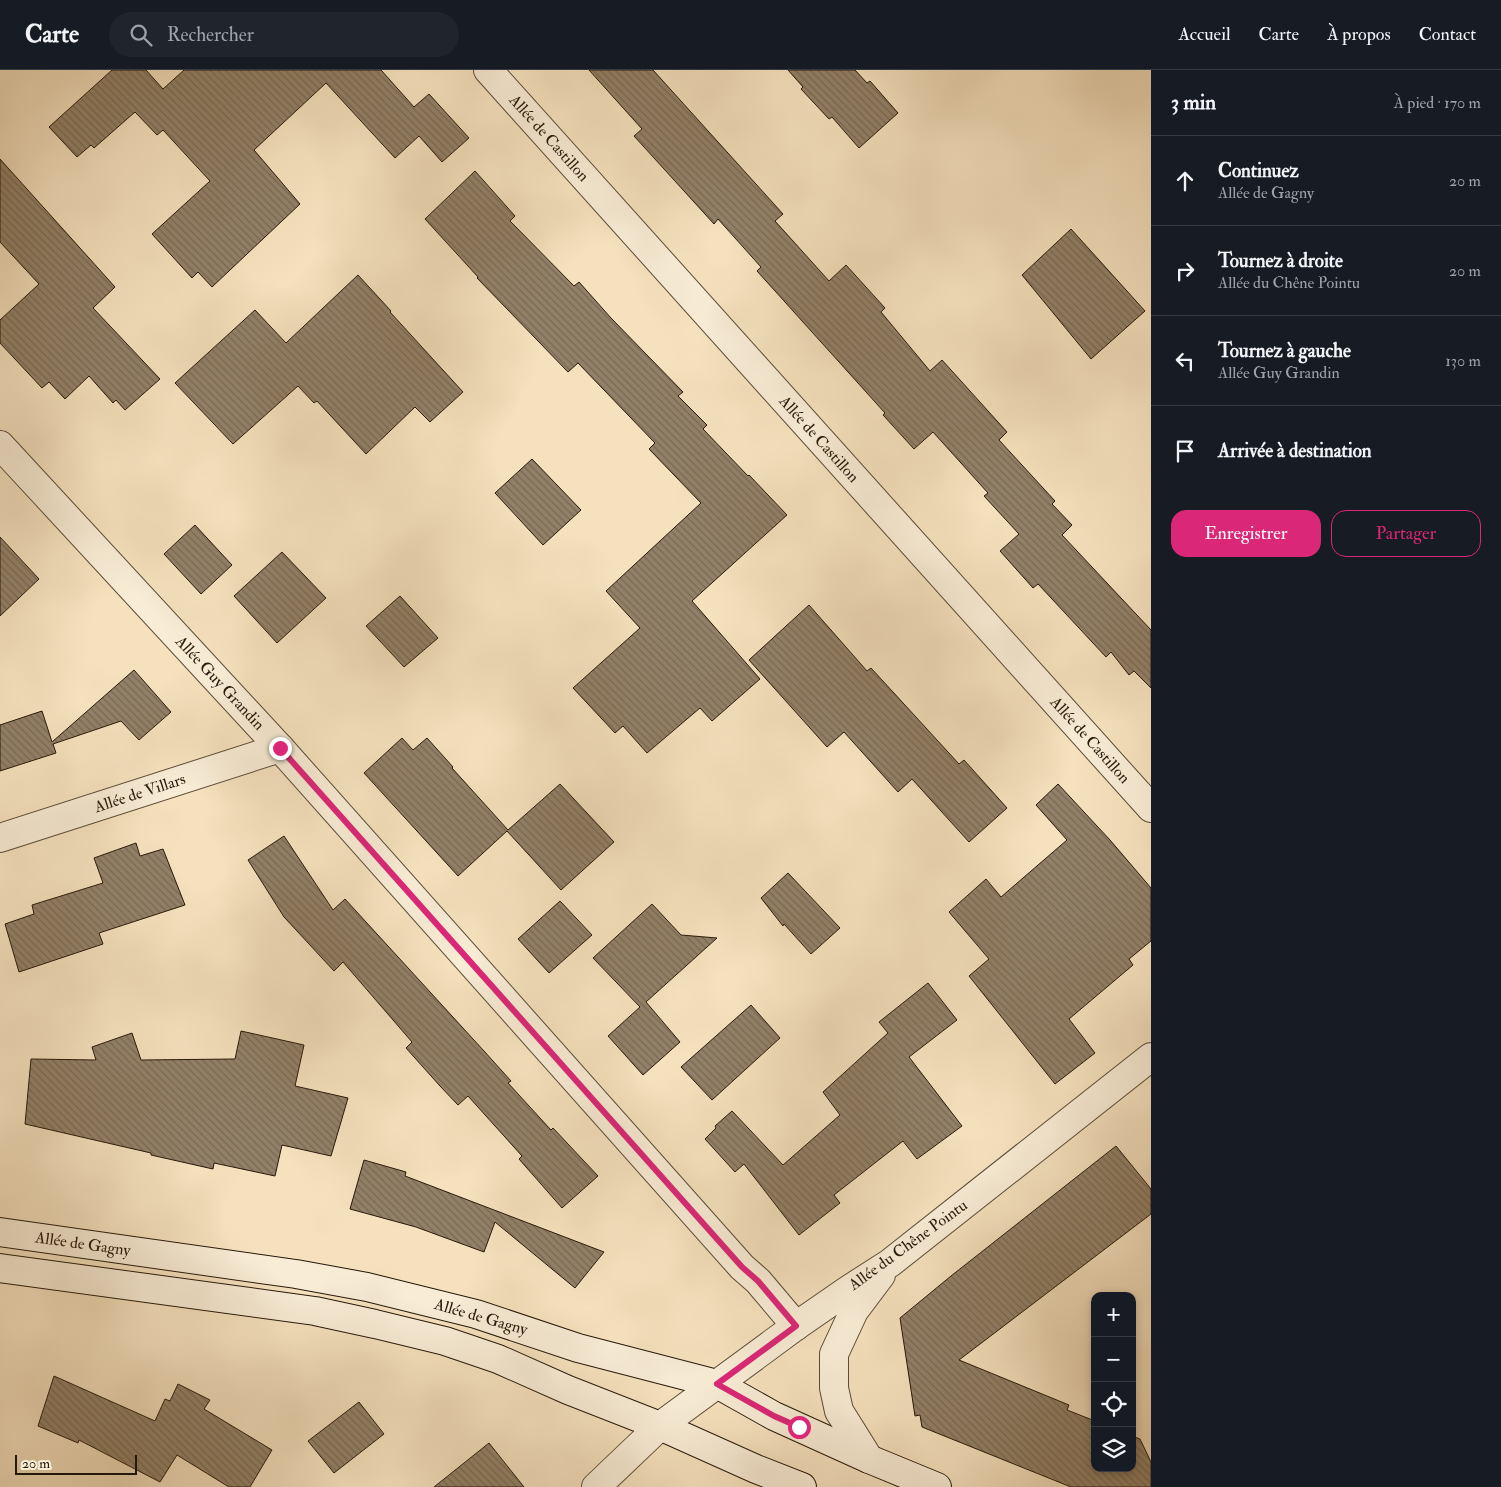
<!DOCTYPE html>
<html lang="fr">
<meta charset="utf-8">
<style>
body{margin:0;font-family:"IM FELL Double Pica",serif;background:#20242c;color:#f1f3f6}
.controls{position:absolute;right:15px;bottom:15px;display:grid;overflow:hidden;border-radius:10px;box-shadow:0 2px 8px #0003}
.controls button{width:45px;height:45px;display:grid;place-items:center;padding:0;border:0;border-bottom:1px solid #363941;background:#171b24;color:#f1f3f6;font:25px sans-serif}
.scale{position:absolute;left:15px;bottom:12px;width:122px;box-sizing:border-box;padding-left:5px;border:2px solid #27190a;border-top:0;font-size:14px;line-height:18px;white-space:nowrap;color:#27190a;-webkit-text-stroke:4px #f8ecd5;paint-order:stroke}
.stop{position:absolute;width:15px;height:15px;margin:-11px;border:4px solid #db2777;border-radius:50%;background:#fff}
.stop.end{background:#db2777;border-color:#fff;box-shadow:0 1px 5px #0008}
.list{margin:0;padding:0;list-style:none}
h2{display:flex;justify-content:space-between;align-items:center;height:65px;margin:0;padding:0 20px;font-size:21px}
h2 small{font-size:16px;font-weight:400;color:#9ea1a6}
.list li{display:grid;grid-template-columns:32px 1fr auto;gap:15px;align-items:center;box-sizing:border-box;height:90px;padding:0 20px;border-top:1px solid #363941}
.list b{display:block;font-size:19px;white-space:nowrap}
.list p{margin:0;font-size:16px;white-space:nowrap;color:#9ea1a6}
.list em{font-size:16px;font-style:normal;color:#9ea1a6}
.actions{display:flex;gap:10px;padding:15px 20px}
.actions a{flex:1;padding:11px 0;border:1px solid #db2777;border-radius:15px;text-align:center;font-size:18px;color:#db2777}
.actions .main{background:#db2777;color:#fff}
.icon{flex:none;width:28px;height:28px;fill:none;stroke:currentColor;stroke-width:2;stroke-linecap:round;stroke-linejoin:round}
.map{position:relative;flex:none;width:1151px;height:1417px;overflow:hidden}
header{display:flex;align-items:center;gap:30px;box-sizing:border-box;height:70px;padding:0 25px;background:#171b24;border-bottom:1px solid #363941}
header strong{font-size:24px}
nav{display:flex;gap:28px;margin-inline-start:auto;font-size:18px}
.search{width:350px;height:45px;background:#20242c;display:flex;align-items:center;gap:12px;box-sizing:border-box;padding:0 18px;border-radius:28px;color:#9ea1a6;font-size:19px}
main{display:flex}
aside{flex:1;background:#171b24}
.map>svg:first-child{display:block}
</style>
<header>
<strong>Carte</strong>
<div class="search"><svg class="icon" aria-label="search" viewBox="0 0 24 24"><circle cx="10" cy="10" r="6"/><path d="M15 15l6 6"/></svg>Rechercher</div>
<nav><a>Accueil</a><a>Carte</a><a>À propos</a><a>Contact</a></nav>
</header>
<main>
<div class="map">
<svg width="1151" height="1417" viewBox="0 0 1151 1417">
<defs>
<pattern id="building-back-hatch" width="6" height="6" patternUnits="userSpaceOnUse" patternTransform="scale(1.25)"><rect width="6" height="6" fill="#928168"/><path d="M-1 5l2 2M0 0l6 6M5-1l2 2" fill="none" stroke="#776954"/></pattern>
</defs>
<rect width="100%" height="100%" fill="#f5e1be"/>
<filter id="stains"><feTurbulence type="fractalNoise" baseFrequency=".004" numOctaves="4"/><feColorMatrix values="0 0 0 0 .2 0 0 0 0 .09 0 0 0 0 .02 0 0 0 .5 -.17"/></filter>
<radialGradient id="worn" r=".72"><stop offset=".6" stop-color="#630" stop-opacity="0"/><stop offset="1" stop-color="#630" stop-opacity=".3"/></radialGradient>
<g fill="url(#building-back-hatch)" stroke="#27190a">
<path d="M112,0h34l17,19 21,-19h197l33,37 15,-13 40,44 -27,24 -23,-26 -24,22 -69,-75 -72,67 46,54 -88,83 -14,-15 -6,6 -40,-44 58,-53 -47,-51 -6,5 -22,-23 -41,36 -3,-3 -14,12 -28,-30z"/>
<path d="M589,0h64l130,144 -8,7 54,60 17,-16 39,43 -4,4 49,59 12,-11 65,72 -8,8 56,61 -3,3 20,21 -10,10 89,95v58l-17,-17 -5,4 -18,-23 -5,5 -68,-73 -5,4 -33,-37 19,-17 -35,-38 4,-3 -55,-61 -19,17 -31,-34 2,-2 -128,-142 4,-4 -43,-48 -4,5 -80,-88 8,-7z"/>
<path d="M788,0h67l12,13 3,-2 28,32 -39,35 -27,-31 -3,2 -28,-30 2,-2z"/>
<path d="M0,89l115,128 -22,21 67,71 -35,31 -9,-10 -3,3 -24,-27 -24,23 -16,-17 -7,6 -42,-45v-23l39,-36 -39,-42z"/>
<path d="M475,101l40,45 -5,5 64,65 5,-4 32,36 72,74 -5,4 29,29 -4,4 45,47 1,-1 38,40 -95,86 68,78 -48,42 -12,-13 -53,45 -24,-27 -8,7 -42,-45 67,-60 -34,-37 95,-88 -52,-54 6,-6 -77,-80 -10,9 -91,-94 1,-1 -53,-58z"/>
<path d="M1071,159l74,82 -54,48 -69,-84z"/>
<path d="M358,205l33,36 -1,1 73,80 -33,30 -15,-15 -49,47 -49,-53 -3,2 -16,-17 -65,58 -58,-61 80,-73 31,33z"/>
<path d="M532,389l49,51 -38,35 -48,-52z"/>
<path d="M195,455l37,40 -31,29 -37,-40z"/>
<path d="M0,467l39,42 -39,37z"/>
<path d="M282,482l44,46 -49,45 -43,-47z"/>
<path d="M400,526l38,42 -34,29 -38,-41z"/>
<path d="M809,535l58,66 4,-3 88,96 5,-4 43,48 -38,34 -57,-63 -14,13 -54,-60 -17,15 -78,-87z"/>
<path d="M134,600l37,42 -32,28 -18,-19 -68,23 3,9 -56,18v-46l42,-14 10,31z"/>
<path d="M402,668l11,12 14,-12 26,29 -1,1 56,62 52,-46 54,58 -53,48 -54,-59 -49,45 -94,-103z"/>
<path d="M1058,714l52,56 41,48v53l-22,18 4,6 -64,54 26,34 -40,31 -86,-108 20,-17 -40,-47 37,-33 15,18 66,-57 -31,-35z"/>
<path d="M284,766l49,74 12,-11 139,152 27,30 -3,2 43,47 2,-2 45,48 -36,32 -43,-49 3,-3 -54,-60 -10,9 -18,-19 -34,-38 6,-6 -69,-80 -9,9 -50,-54 -36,-57z"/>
<path d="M136,773l4,13 23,-7 22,56 -86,28 4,11 -84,28 -14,-48 29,-10 -2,-9 71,-22 -9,-25z"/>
<path d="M788,803l52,55 -29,26 -27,-30 -1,2 -22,-28z"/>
<path d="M560,831l32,34 -43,38 -31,-34z"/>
<path d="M652,834l29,31 36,3 -71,64 34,40 -37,33 -35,-39 32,-29 -47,-49z"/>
<path d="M928,913l29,37 -48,37 53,69 -45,33 -14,-18 -69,54 6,8 -41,32 -55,-71 -9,8 -30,-33 11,-11 -1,-2 17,-15 51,54 57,-50 -17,-23 65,-59 -9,-11z"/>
<path d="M751,935l29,33 -68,62 -31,-33z"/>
<path d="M241,961l63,14 -9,41 53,12 -17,58 -49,-11 -7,31 -61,-13 -1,6 -62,-14v-2l-126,-29 6,-65 65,1 -4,-13 40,-14 9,27 94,-1z"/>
<path d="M1116,1076l35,43v25l-192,146 110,45 -2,5 28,11v47h37v-32l8,3 11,23v25h-80l-149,-60 -2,-12 -5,1 -15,-98 51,-42z"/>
<path d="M364,1090l42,12 -1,4 199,76 -29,36 -80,-66 -11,30 -68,-25 -66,-18z"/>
<path d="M54,1306l101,45 10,-22 5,2 8,-17 32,16 -6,9 68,41 -22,37h-21l-52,-32 -17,27 -81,-42 -1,3 -40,-17z"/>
<path d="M359,1332l25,32 -50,39 -26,-32z"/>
<path d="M489,1373l35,44h-90z"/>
</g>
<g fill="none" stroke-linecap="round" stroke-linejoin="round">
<defs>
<g id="street">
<path d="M488,0l663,738"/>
<path d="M0,375l280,303 462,519 16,14 38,45"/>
<path d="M0,768l280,-90"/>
<path d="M869,1389l-30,-48 -5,-23v-34l20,-43 27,-36"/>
<path d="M596,1417l64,-61 136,-100 52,-36 42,-27 261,-206"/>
</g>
<g id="secondary">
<path d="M0,1162l296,42 71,13 109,27 102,34 139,36 57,32 95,43 68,28"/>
<path d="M0,1198l315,43 60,13 70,17 53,18 70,31 92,36 96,43 46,18"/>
</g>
</defs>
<use href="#street" stroke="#5a4b37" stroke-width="30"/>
<use href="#secondary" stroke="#27190a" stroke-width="30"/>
<use href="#street" stroke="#f8ecd5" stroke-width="28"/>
<use href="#secondary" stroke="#f8ecd5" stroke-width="28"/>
</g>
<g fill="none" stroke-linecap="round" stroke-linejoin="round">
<path stroke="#db2777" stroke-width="6" d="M280,678l462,519 16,14 38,45 -79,58 57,32 25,11"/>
</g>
<g text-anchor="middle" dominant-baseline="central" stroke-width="4" stroke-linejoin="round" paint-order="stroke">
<g font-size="16" fill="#27190a" stroke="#f8ecd5">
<text transform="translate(549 68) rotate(48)">Allée de Castillon</text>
<text transform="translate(819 369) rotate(48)">Allée de Castillon</text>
<text transform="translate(220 613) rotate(47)">Allée Guy Grandin</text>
<text transform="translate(1090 670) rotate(48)">Allée de Castillon</text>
<text transform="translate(140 723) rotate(-18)">Allée de Villars</text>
<text transform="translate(83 1174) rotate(8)">Allée de Gagny</text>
<text transform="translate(908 1175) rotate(-36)">Allée du Chêne Pointu</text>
<text transform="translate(481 1247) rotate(16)">Allée de Gagny</text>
</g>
</g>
<rect width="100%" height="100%" filter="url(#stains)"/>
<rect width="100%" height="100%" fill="url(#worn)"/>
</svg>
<div class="controls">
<button>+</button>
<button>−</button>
<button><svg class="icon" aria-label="locate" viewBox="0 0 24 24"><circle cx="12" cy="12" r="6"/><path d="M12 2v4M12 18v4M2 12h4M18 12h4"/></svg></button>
<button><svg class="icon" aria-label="layers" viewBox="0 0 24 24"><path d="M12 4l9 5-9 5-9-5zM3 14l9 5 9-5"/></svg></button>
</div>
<div class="scale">20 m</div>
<div class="stop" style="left:799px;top:1357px"></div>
<div class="stop end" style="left:280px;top:678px"></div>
</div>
<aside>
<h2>3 min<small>À pied · 170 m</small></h2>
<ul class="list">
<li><svg class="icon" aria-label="ahead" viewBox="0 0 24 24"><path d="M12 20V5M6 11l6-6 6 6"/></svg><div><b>Continuez</b><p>Allée de Gagny</p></div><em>20 m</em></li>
<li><svg class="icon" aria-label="right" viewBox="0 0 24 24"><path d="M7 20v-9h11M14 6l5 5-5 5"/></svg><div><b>Tournez à droite</b><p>Allée du Chêne Pointu</p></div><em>20 m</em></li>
<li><svg class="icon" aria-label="left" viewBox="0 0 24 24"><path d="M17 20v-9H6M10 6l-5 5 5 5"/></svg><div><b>Tournez à gauche</b><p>Allée Guy Grandin</p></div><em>130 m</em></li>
<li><svg class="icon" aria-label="arrive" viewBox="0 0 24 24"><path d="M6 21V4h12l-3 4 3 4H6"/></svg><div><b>Arrivée à destination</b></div></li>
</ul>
<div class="actions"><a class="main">Enregistrer</a><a>Partager</a></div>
</aside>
</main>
